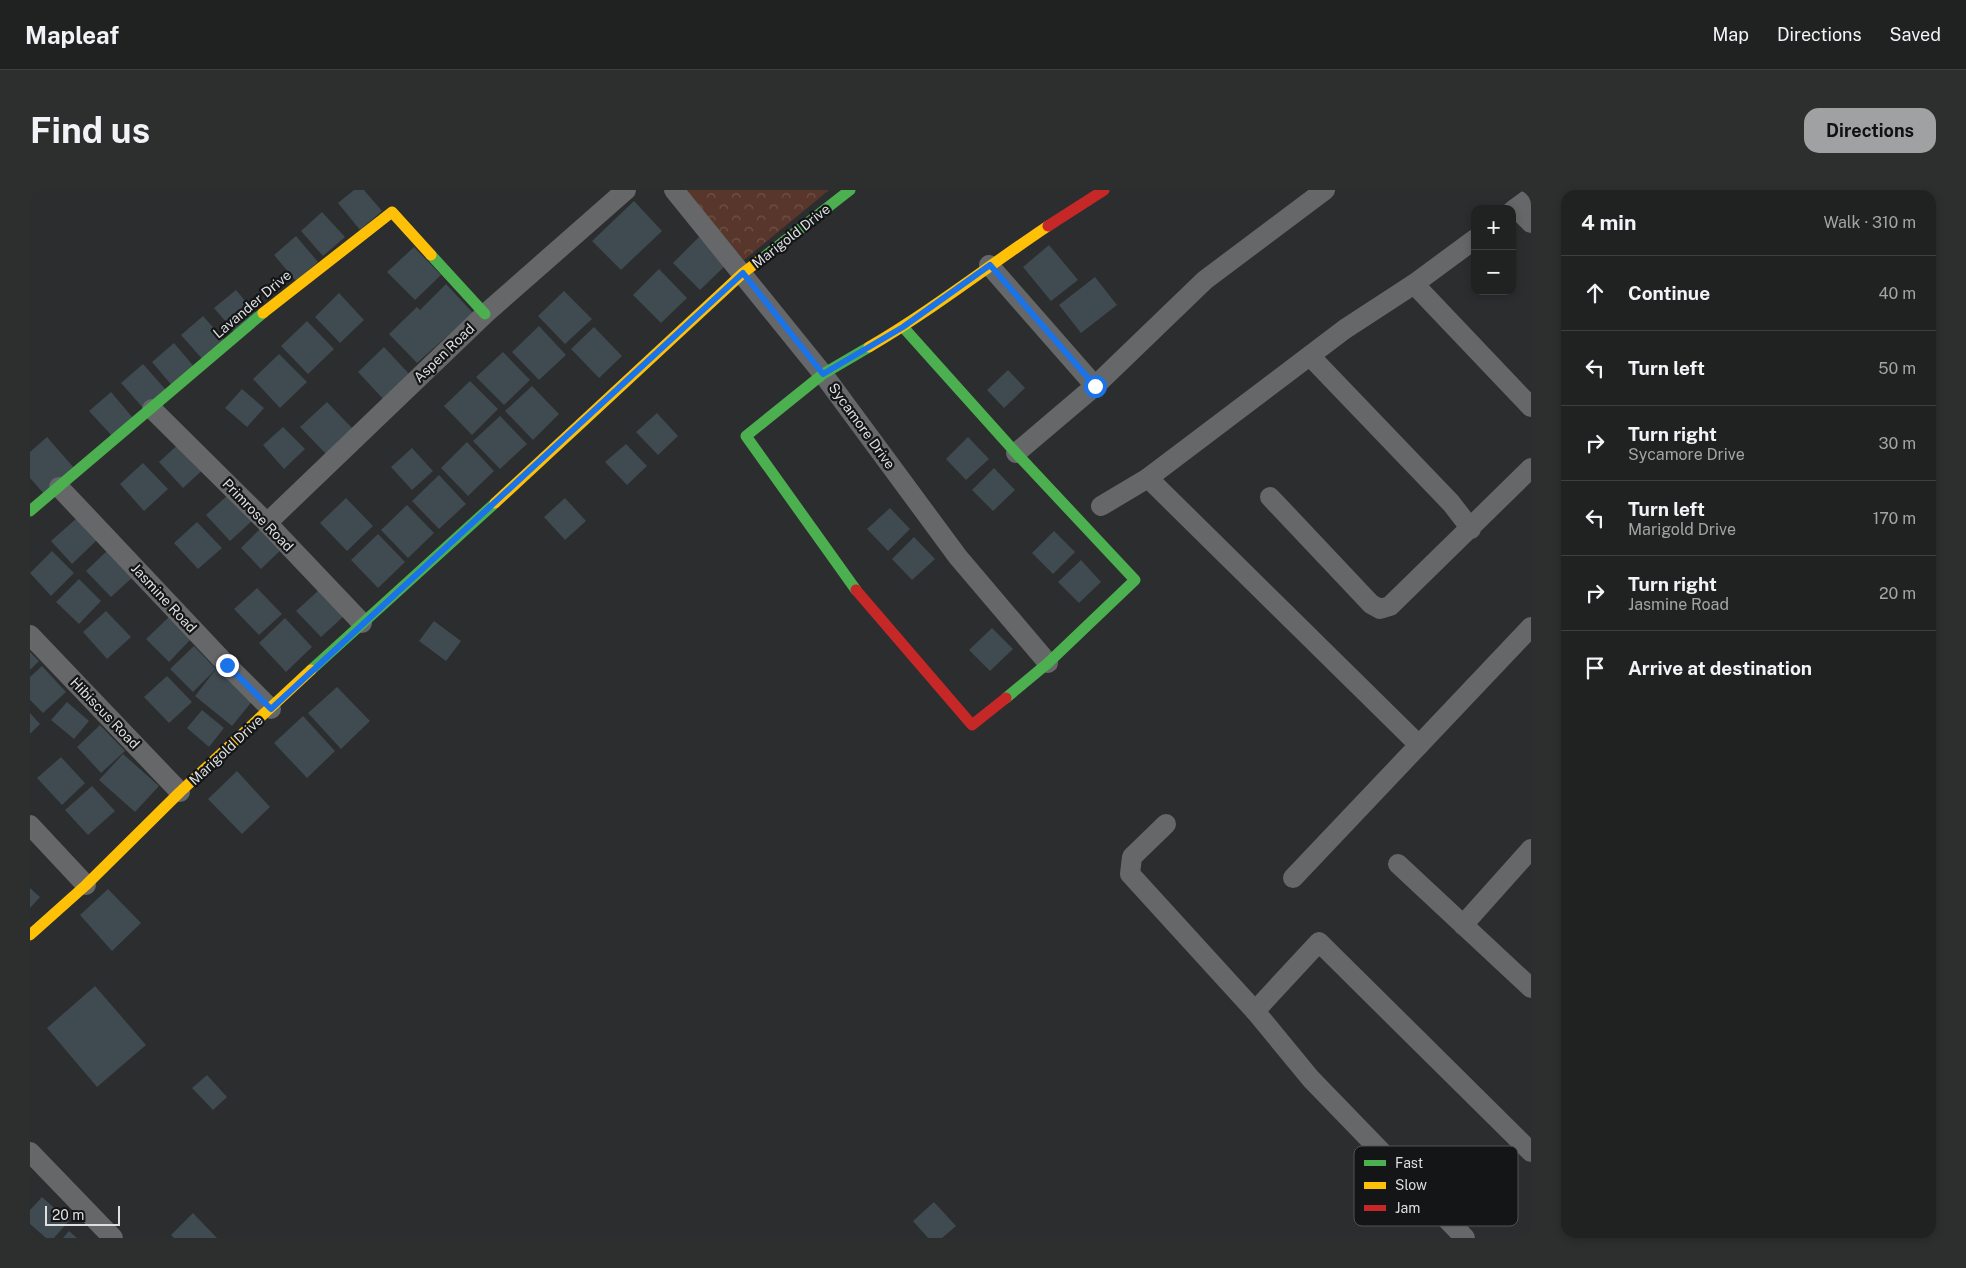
<!DOCTYPE html>
<meta charset="utf-8">
<style>
body{margin:0;font-family:"Public Sans",sans-serif;background:#2d2f2f;color:#f1f3f6}
.controls{position:absolute;right:15px;top:15px;display:grid;overflow:hidden;border-radius:10px;box-shadow:0 2px 8px #0003}
.controls button{width:45px;height:45px;display:grid;place-items:center;padding:0;border:0;border-bottom:1px solid #3d3f40;background:#202222;color:#f1f3f6;font:25px sans-serif}
.scale{position:absolute;left:15px;bottom:12px;width:75px;box-sizing:border-box;padding-left:5px;border:2px solid #dddfe0;border-top:0;font-size:14px;line-height:18px;white-space:nowrap;color:#dddfe0;-webkit-text-stroke:4px #141516;paint-order:stroke}
.stop{position:absolute;width:15px;height:15px;margin:-11px;border:4px solid #1a73e8;border-radius:50%;background:#fff}
.stop.end{background:#1a73e8;border-color:#fff;box-shadow:0 1px 5px #0008}
.list{margin:0;padding:0;list-style:none}
h2{display:flex;justify-content:space-between;align-items:center;height:65px;margin:0;padding:0 20px;font-size:21px}
h2 small{font-size:16px;font-weight:400;color:#a2a4a5}
.list li{display:grid;grid-template-columns:32px 1fr auto;gap:15px;align-items:center;box-sizing:border-box;height:75px;padding:0 20px;border-top:1px solid #3d3f40}
.list b{display:block;font-size:19px;white-space:nowrap}
.list p{margin:0;font-size:16px;white-space:nowrap;color:#a2a4a5}
.list em{font-size:16px;font-style:normal;color:#a2a4a5}
.icon{flex:none;width:28px;height:28px;fill:none;stroke:currentColor;stroke-width:2;stroke-linecap:round;stroke-linejoin:round}
.map{position:relative;flex:none;width:1501px;height:1048px;overflow:hidden;border-radius:15px}
header{display:flex;align-items:center;gap:30px;box-sizing:border-box;height:70px;padding:0 25px;background:#202222;border-bottom:1px solid #3d3f40}
header strong{font-size:24px}
nav{display:flex;gap:28px;margin-inline-start:auto;font-size:18px}
.intro{display:flex;align-items:center;justify-content:space-between;box-sizing:border-box;height:120px;padding:0 30px}
h1{margin:0;font-size:35px}
.button{padding:12px 22px;border-radius:15px;background:#9fa1a2;color:#111;font-size:18px;font-weight:700}
main{display:flex;gap:30px;padding:0 30px}
aside{flex:1;background:#202222;border-radius:15px;box-shadow:0 2px 8px #0003}
.map>svg:first-child{display:block}
</style>
<header>
<strong>Mapleaf</strong>
<nav><a>Map</a><a>Directions</a><a>Saved</a></nav>
</header>
<div class="intro"><h1>Find us</h1><a class="button">Directions</a></div>
<main>
<div class="map">
<svg width="1501" height="1048" viewBox="0 0 1501 1048">
<defs>
<pattern id="forest-crowns" width="20" height="18" patternUnits="userSpaceOnUse" patternTransform="scale(1.25)"><rect width="20" height="18" fill="#59362b"/><path d="M2 6a3 3 0 1 1 6 0M12 15a3 3 0 1 1 6 0" fill="none" stroke="#705349"/></pattern>
</defs>
<rect width="100%" height="100%" fill="#2b2d2e"/>
<path fill="url(#forest-crowns)" d="M655,0h144l-85,70z"/>
<g fill="#3f4a51">
<path d="M324,0h10l18,21 -22,19 -22,-27z"/>
<path d="M604,11l28,30 -41,39 -29,-29z"/>
<path d="M292,22l23,25 -22,19 -22,-25z"/>
<path d="M266,46l22,26 -22,19 -22,-26z"/>
<path d="M669,47l27,28 -26,25 -27,-27z"/>
<path d="M1019,55l29,35 -27,21 -28,-34z"/>
<path d="M384,57l27,28 -26,25 -28,-28z"/>
<path d="M629,79l28,29 -26,25 -28,-28z"/>
<path d="M1065,87l22,28 -36,28 -22,-28z"/>
<path d="M416,94l27,29 -56,50 -28,-29 28,-27 3,3z"/>
<path d="M206,100l22,26 -21,19 -23,-27z"/>
<path d="M534,101l28,28 -27,25 -27,-28z"/>
<path d="M309,103l25,27 -24,23 -25,-26z"/>
<path d="M173,126l23,26 -22,19 -23,-26z"/>
<path d="M277,131l27,28 -26,25 -27,-28z"/>
<path d="M509,136l27,29 -27,25 -27,-28z"/>
<path d="M564,137l28,29 -23,22 -28,-29z"/>
<path d="M144,153l22,26 -22,19 -22,-26z"/>
<path d="M354,157l27,29 -26,25 -27,-29z"/>
<path d="M473,162l27,28 -26,25 -28,-28z"/>
<path d="M249,164l28,28 -27,26 -27,-29z"/>
<path d="M113,174l23,26 -22,19 -23,-26z"/>
<path d="M978,180l17,18 -21,20 -17,-18z"/>
<path d="M440,191l28,28 -26,26 -28,-29z"/>
<path d="M502,196l27,28 -26,26 -28,-29z"/>
<path d="M212,199l22,19 -17,19 -22,-19z"/>
<path d="M81,202l22,26 -21,18 -23,-25z"/>
<path d="M297,212l27,28 -26,26 -28,-29z"/>
<path d="M627,223l21,23 -20,19 -22,-23z"/>
<path d="M470,226l27,28 -27,25 -27,-28z"/>
<path d="M253,237l22,22 -21,20 -21,-24z"/>
<path d="M17,247l28,32 -30,26 -15,-17v-26z"/>
<path d="M938,247l21,22 -23,21 -20,-21z"/>
<path d="M152,251l24,26 -23,21 -24,-26z"/>
<path d="M437,252l27,29 -26,25 -27,-28z"/>
<path d="M596,254l21,22 -20,19 -22,-23z"/>
<path d="M382,258l21,23 -21,19 -21,-23z"/>
<path d="M113,273l25,26 -24,22 -24,-27z"/>
<path d="M964,278l21,22 -22,21 -21,-21z"/>
<path d="M409,285l27,29 -27,25 -27,-28z"/>
<path d="M199,304l24,26 -23,21 -24,-26z"/>
<path d="M316,308l27,28 -26,25 -27,-28z"/>
<path d="M535,308l21,23 -21,19 -21,-23z"/>
<path d="M377,315l27,28 -26,25 -27,-28z"/>
<path d="M860,318l20,21 -22,22 -21,-22z"/>
<path d="M48,327l20,22 -26,25 -21,-23z"/>
<path d="M167,332l25,26 -24,21 -24,-26z"/>
<path d="M232,337l21,21 -22,21 -20,-21z"/>
<path d="M1024,341l21,21 -22,22 -21,-21z"/>
<path d="M348,344l27,28 -27,26 -27,-28z"/>
<path d="M884,347l21,22 -23,21 -20,-21z"/>
<path d="M79,359l25,27 -23,21 -25,-26z"/>
<path d="M22,361l22,22 -23,23 -21,-23z"/>
<path d="M1051,370l20,22 -22,21 -21,-21z"/>
<path d="M49,389l22,22 -22,23 -23,-22z"/>
<path d="M227,398l25,26 -23,21 -25,-26z"/>
<path d="M289,400l25,26 -23,21 -25,-26z"/>
<path d="M76,421l25,26 -24,22 -24,-27z"/>
<path d="M139,427l22,22 -22,23 -23,-23z"/>
<path d="M255,428l27,29 -26,25 -27,-29z"/>
<path d="M404,431l27,20 -15,20 -27,-20z"/>
<path d="M962,438l21,21 -23,22 -21,-21z"/>
<path d="M164,456l22,23 -23,23 -23,-23z"/>
<path d="M0,462l9,9 -9,9z"/>
<path d="M12,476l24,26 -23,21 -13,-13v-23z"/>
<path d="M186,479l38,30 -22,27 -37,-30z"/>
<path d="M137,486l25,26 -23,21 -25,-26z"/>
<path d="M307,497l33,34 -29,28 -33,-36z"/>
<path d="M37,512l22,19 -15,18 -23,-19z"/>
<path d="M172,520l22,18 -15,19 -22,-19z"/>
<path d="M0,523l10,11 -10,10z"/>
<path d="M273,526l32,35 -28,27 -33,-35z"/>
<path d="M70,535l25,26 -24,22 -24,-26z"/>
<path d="M93,564l36,32 -24,26 -36,-32z"/>
<path d="M31,567l24,26 -23,22 -25,-27z"/>
<path d="M207,581l33,36 -28,27 -34,-35z"/>
<path d="M62,596l23,25 -27,24 -23,-25z"/>
<path d="M0,698l10,9 -10,11z"/>
<path d="M78,699l33,34 -29,28 -32,-36z"/>
<path d="M65,796l51,59 -49,42 -50,-59z"/>
<path d="M177,885l20,22 -14,13 -21,-22z"/>
<path d="M12,1007l27,24 -15,17h-8l-16,-14v-14z"/>
<path d="M904,1012l22,24 -14,12h-14l-15,-17z"/>
<path d="M163,1023l24,25h-43l-3,-3z"/>
<path d="M39,1041l8,7h-14z"/>
</g>
<g fill="none" stroke-linecap="round" stroke-linejoin="round">
<g stroke="#666768" stroke-width="20">
<path d="M644,0l149,184 135,183 90,106"/>
<path d="M1486,18l15,15"/>
<path d="M1482,21l19,-14"/>
<path d="M959,75l106,121"/>
<path d="M1384,94l117,123"/>
<path d="M1280,166l141,147 20,26"/>
<path d="M122,219l115,114 95,100"/>
<path d="M986,263l79,-67 110,-106 120,-90"/>
<path d="M1118,288l271,267"/>
<path d="M29,297l168,178 44,44"/>
<path d="M1240,307l101,107 9,5 10,-3 141,-138"/>
<path d="M1071,316l47,-28 197,-149 69,-45 61,-45"/>
<path d="M237,333l218,-209 141,-124"/>
<path d="M0,445l150,157"/>
<path d="M1136,634l-34,33 -2,17 125,137 56,68 154,159"/>
<path d="M0,635l56,60"/>
<path d="M1368,674l133,124"/>
<path d="M1263,688l238,-251"/>
<path d="M1433,735l68,-76"/>
<path d="M1225,821l64,-69 212,210"/>
<path d="M0,962l83,86"/>
</g>
<g stroke="#4caf50" stroke-width="11">
<path d="M401,65l54,59"/>
<path d="M730,70l90,-70"/>
<path d="M873,137l113,126 119,127 -87,83 -42,35"/>
<path d="M0,321l233,-198"/>
<path d="M826,400l-110,-154 77,-62 46,-27"/>
<path d="M281,480l184,-167"/>
</g>
<g stroke="#ffc107" stroke-width="11">
<path d="M233,123l129,-101 39,43"/>
<path d="M839,157c62,-36 119,-81 179,-121"/>
<path d="M465,313l248,-230 17,-13"/>
<path d="M0,745l56,-50 94,-93 131,-122"/>
</g>
<g stroke="#c62828" stroke-width="11">
<path d="M1018,36l56,-36"/>
<path d="M826,400l116,135 34,-27"/>
</g>
</g>
<g fill="none" stroke-linecap="round" stroke-linejoin="round">
<path stroke="#1a73e8" stroke-width="6" d="M197,475l44,44 472,-436 80,101 80,-47 87,-62 105,121"/>
</g>
<g text-anchor="middle" dominant-baseline="central" stroke-width="4.5" stroke-linejoin="round" paint-order="stroke">
<g font-size="14" fill="#dddfe0" stroke="#141516">
<text transform="translate(761 46) rotate(-38)">Marigold Drive</text>
<text transform="translate(222 114) rotate(-40)">Lavander Drive</text>
<text transform="translate(414 163) rotate(-44)">Aspen Road</text>
<text transform="translate(832 236) rotate(54)">Sycamore Drive</text>
<text transform="translate(228 325) rotate(46)">Primrose Road</text>
<text transform="translate(134 408) rotate(47)">Jasmine Road</text>
<text transform="translate(75 523) rotate(46)">Hibiscus Road</text>
<text transform="translate(196 560) rotate(-43)">Marigold Drive</text>
</g>
</g>
<rect x="1324" y="956" width="164" height="80" rx="8" fill="#141516" stroke="#505253" stroke-width="1"/>
<rect x="1334" y="970" width="22" height="6" fill="#4caf50"/>
<rect x="1334" y="992" width="22" height="7" fill="#ffc107"/>
<rect x="1334" y="1015" width="22" height="6" fill="#c62828"/>
<g font-size="14" fill="#dddfe0">
<text x="1365" y="978">Fast</text>
<text x="1365" y="1000">Slow</text>
<text x="1365" y="1023">Jam</text>
</g>
</svg>
<div class="controls">
<button>+</button>
<button>−</button>
</div>
<div class="scale">20 m</div>
<div class="stop" style="left:1065px;top:196px"></div>
<div class="stop end" style="left:197px;top:475px"></div>
</div>
<aside>
<h2>4 min<small>Walk · 310 m</small></h2>
<ul class="list">
<li><svg class="icon" aria-label="ahead" viewBox="0 0 24 24"><path d="M12 20V5M6 11l6-6 6 6"/></svg><div><b>Continue</b></div><em>40 m</em></li>
<li><svg class="icon" aria-label="left" viewBox="0 0 24 24"><path d="M17 20v-9H6M10 6l-5 5 5 5"/></svg><div><b>Turn left</b></div><em>50 m</em></li>
<li><svg class="icon" aria-label="right" viewBox="0 0 24 24"><path d="M7 20v-9h11M14 6l5 5-5 5"/></svg><div><b>Turn right</b><p>Sycamore Drive</p></div><em>30 m</em></li>
<li><svg class="icon" aria-label="left" viewBox="0 0 24 24"><path d="M17 20v-9H6M10 6l-5 5 5 5"/></svg><div><b>Turn left</b><p>Marigold Drive</p></div><em>170 m</em></li>
<li><svg class="icon" aria-label="right" viewBox="0 0 24 24"><path d="M7 20v-9h11M14 6l5 5-5 5"/></svg><div><b>Turn right</b><p>Jasmine Road</p></div><em>20 m</em></li>
<li><svg class="icon" aria-label="arrive" viewBox="0 0 24 24"><path d="M6 21V4h12l-3 4 3 4H6"/></svg><div><b>Arrive at destination</b></div></li>
</ul>
</aside>
</main>
